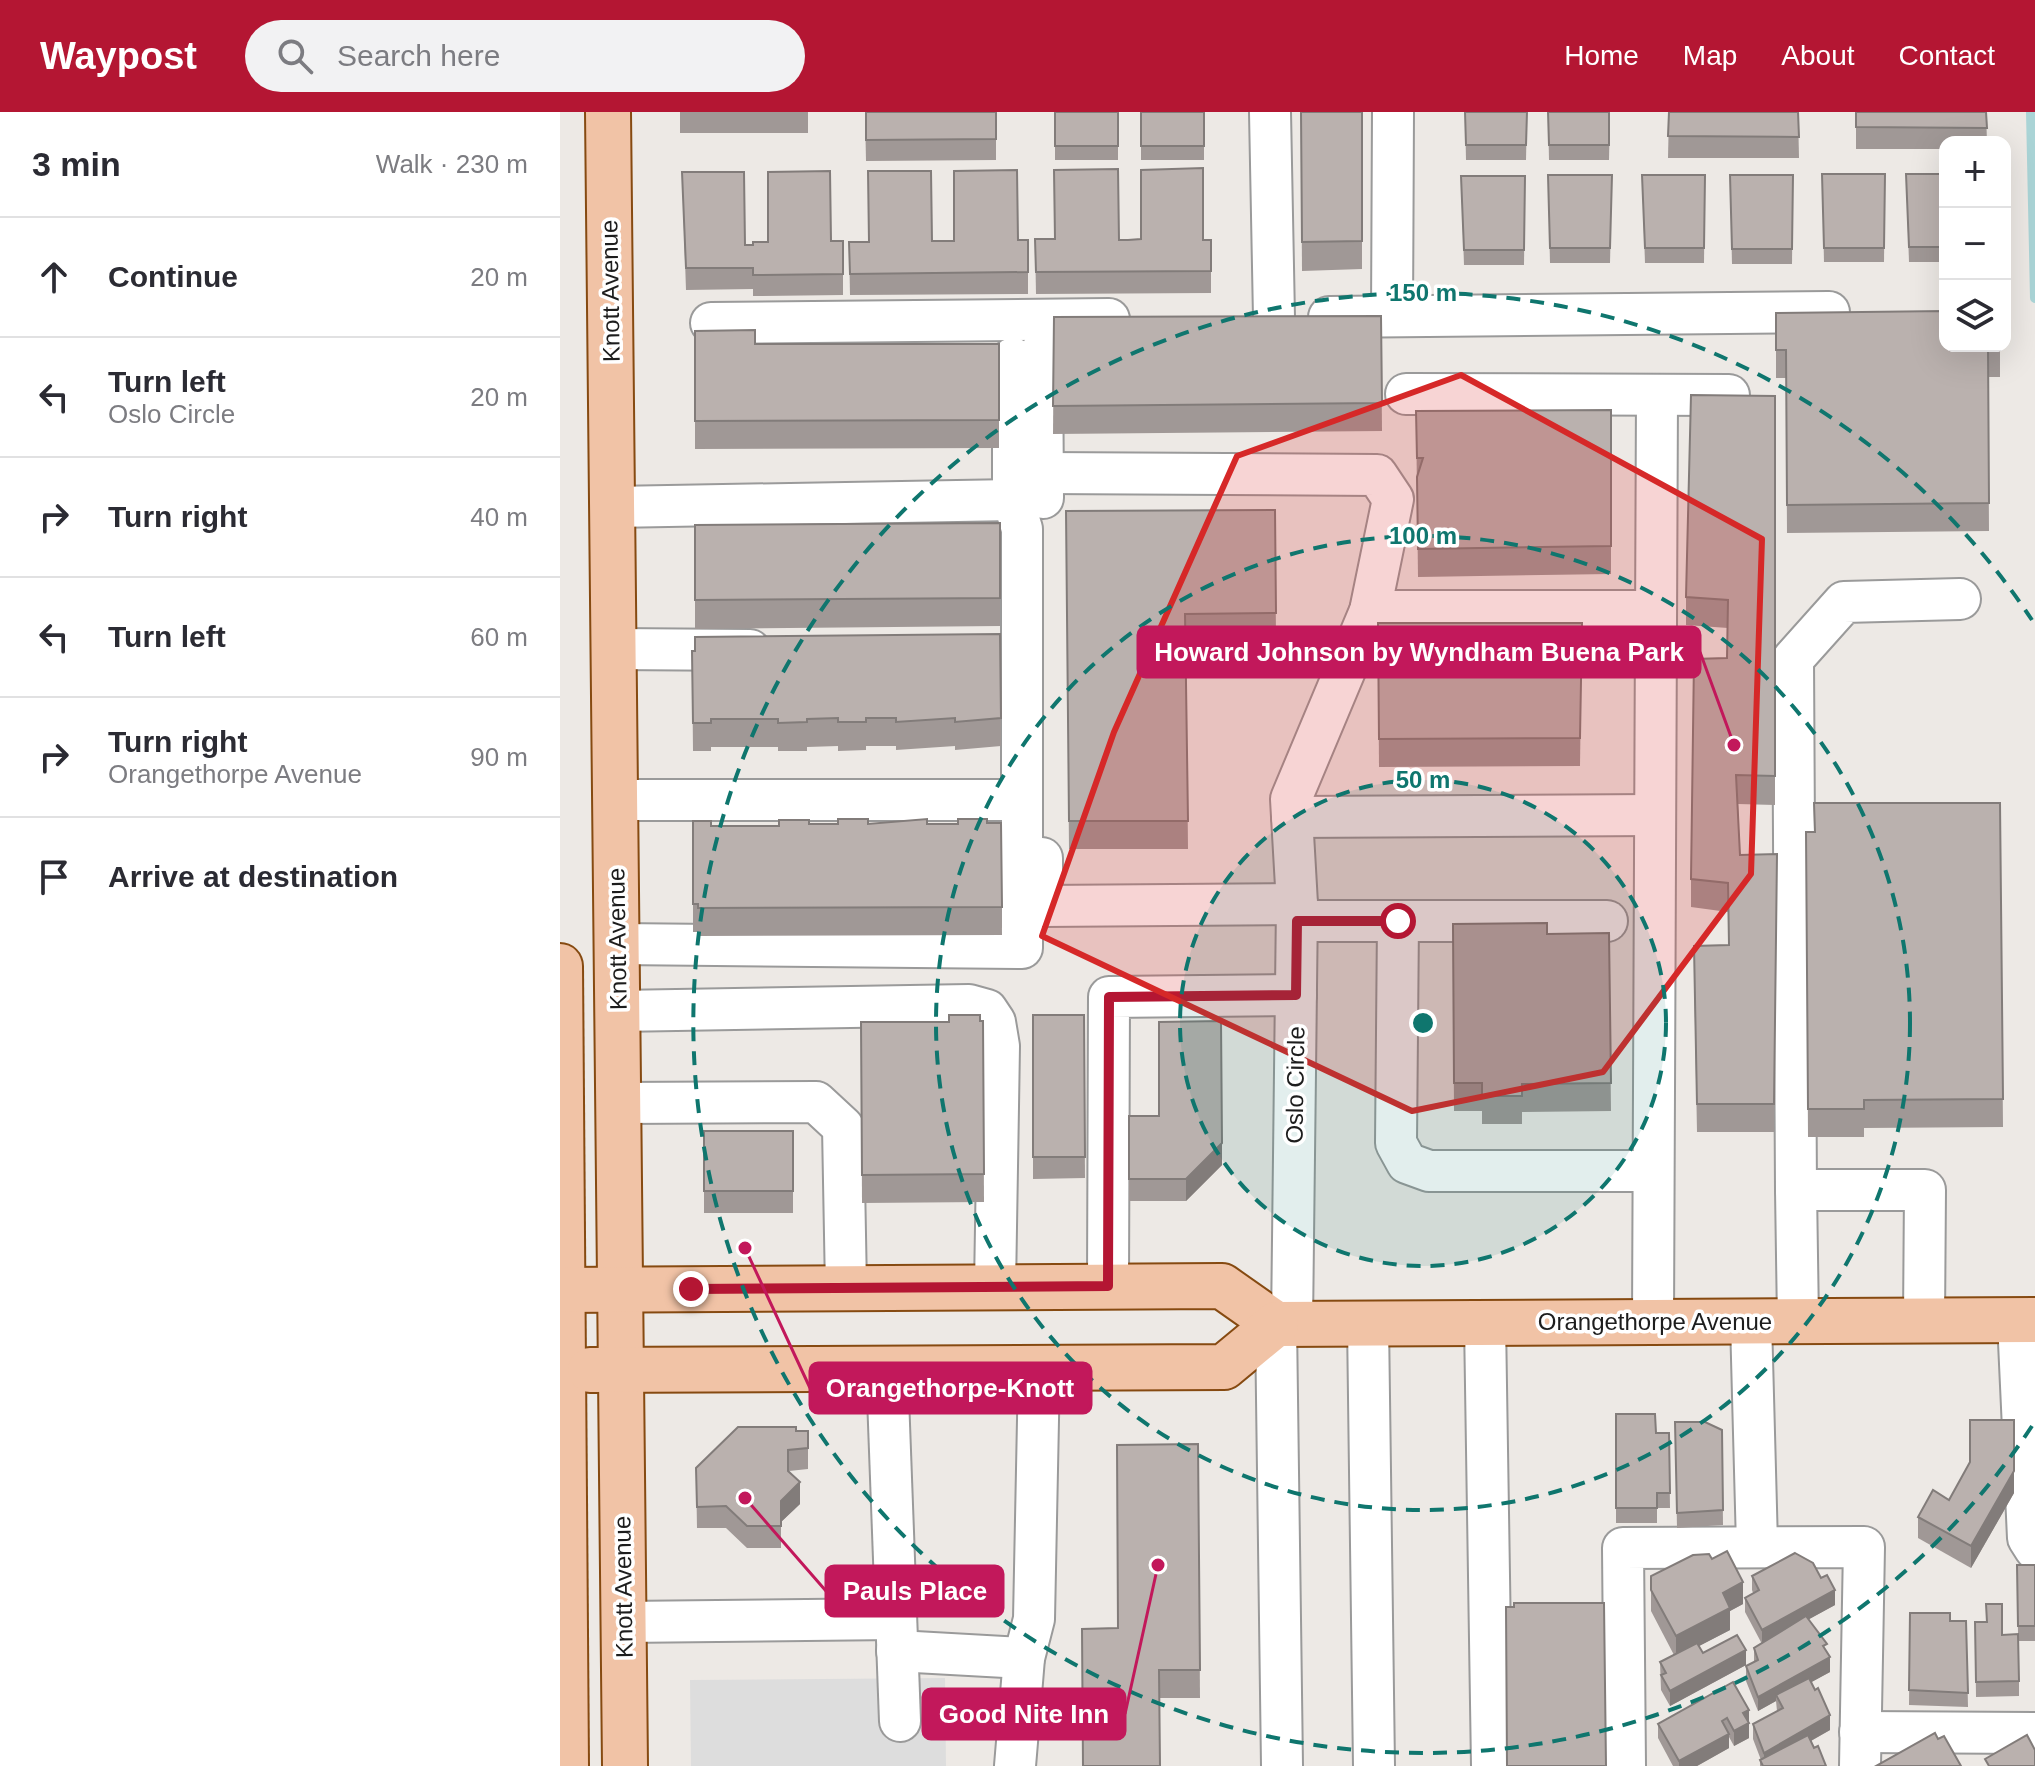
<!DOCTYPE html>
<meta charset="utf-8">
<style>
body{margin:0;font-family:Helvetica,sans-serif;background:#f2f2f3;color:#2b2b33}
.controls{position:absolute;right:24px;top:24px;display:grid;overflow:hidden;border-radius:16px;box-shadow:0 8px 32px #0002}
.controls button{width:72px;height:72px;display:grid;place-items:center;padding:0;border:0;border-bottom:2px solid #e1e1e2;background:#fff;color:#2b2b33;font:40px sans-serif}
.stop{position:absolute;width:24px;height:24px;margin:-18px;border:6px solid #b41633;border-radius:50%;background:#fff}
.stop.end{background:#b41633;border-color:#fff;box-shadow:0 2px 8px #0008}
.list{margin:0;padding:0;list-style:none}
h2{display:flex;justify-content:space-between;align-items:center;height:104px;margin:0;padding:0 32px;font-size:34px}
h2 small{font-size:26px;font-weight:400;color:#7c7c81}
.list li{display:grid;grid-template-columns:52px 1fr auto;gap:24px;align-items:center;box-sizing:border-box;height:120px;padding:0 32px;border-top:2px solid #e1e1e2}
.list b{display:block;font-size:30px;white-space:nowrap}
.list p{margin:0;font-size:26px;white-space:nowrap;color:#7c7c81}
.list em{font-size:26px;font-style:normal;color:#7c7c81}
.icon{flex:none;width:44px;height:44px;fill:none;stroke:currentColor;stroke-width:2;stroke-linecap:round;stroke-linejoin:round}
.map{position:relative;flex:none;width:1475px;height:1654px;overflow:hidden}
header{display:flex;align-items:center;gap:48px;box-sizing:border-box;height:112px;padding:0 40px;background:#b41633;color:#fff}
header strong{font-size:38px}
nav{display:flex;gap:44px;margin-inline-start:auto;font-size:28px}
.search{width:560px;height:72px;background:#f2f2f3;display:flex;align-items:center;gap:20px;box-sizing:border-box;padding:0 28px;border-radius:44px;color:#7c7c81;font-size:30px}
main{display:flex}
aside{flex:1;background:#fff}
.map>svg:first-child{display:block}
</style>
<header>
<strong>Waypost</strong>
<div class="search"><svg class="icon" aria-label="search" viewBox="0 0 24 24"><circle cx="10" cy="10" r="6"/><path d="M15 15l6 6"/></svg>Search here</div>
<nav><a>Home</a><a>Map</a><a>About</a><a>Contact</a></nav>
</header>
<main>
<aside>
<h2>3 min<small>Walk · 230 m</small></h2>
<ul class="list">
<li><svg class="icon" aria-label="ahead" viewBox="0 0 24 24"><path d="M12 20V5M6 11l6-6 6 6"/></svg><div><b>Continue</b></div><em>20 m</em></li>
<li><svg class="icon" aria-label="left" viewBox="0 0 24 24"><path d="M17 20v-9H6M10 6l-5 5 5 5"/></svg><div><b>Turn left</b><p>Oslo Circle</p></div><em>20 m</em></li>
<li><svg class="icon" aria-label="right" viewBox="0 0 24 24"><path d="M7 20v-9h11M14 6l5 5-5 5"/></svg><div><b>Turn right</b></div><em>40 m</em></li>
<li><svg class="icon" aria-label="left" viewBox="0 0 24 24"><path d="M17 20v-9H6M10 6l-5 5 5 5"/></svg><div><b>Turn left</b></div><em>60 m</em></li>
<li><svg class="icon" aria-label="right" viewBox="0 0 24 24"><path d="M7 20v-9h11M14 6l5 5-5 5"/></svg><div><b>Turn right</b><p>Orangethorpe Avenue</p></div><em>90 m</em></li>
<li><svg class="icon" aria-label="arrive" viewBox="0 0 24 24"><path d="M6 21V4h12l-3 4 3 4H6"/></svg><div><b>Arrive at destination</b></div></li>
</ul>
</aside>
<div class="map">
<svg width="1475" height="1654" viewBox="0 0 1475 1654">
<rect width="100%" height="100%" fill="#ede9e5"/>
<path fill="#ddd" d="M385,1566l1,88h-255l-1,-86z"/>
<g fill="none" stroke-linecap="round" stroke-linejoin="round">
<path stroke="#aad4d6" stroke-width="10" d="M1471,0l4,186"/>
<defs>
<g id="minor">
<path d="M710,0l4,206"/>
<path d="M832,204l1,-204"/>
<path d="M769,205l500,-5"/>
<path d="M151,211l398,-4"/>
<path d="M482,238l1,148"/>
<path d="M846,282l323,1"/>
<path d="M483,361l334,2 16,24 -23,112 -79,188 6,105 -5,420"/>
<path d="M53,395l400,-7"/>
<path d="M810,499h286"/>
<path d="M54,537l136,1"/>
<path d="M56,688h405"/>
<path d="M732,705l363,-2"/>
<path d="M482,746v48l255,-2"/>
<path d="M737,809h310"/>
<path d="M838,809l-2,222 11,20 22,8h224"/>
<path d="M58,832l404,4v-419l-9,-29v-142"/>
<path d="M58,899l351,-6 18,5 8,12 4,24 -4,241"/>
<path d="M58,991l198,-1 27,25 3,161"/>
<path d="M1236,1078l-3,-531 51,-57 116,-3"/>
<path d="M548,1174l1,-289 187,-2"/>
<path d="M1458,1208l10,218 7,11"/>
<path d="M1093,1209l4,-926"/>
<path d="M1191,1209l6,224"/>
<path d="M1238,1209l-2,-131h129l-1,130"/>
<path d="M925,1210l7,444"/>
<path d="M808,1211l6,443"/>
<path d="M716,1212l6,442"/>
<path d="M327,1258l13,351"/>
<path d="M63,1510l272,-3"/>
<path d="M337,1539l127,7"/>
<path d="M1300,1620l175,1"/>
<path d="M455,1654l9,-108 10,-39 5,-249"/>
<path d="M1065,1654l-2,-218 241,-1 -4,219"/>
</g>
<g id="major">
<path d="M48,0l17,1654"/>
<path d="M0,854l6,800"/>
<path d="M0,1178l662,-4 54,38 759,-4"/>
<path d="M30,1258l634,-3 52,-43"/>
</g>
</defs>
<use href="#minor" stroke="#9a9a9a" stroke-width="44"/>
<use href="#major" stroke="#864a11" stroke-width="48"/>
<use href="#minor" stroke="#fff" stroke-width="40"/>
<use href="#major" stroke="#f1c3a6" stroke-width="44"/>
</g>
<g fill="#a09896">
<rect x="120" y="0" width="128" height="21"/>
<path d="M305,0h131v48l-130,1z"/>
<rect x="495" y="0" width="63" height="48"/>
<rect x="581" y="0" width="63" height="48"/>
<path d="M741,0h61v157l-60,2z"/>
<path d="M905,0h62l-1,48h-60z"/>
<path d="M988,0h62l-1,48h-60z"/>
<path d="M1109,0h129l1,46h-131z"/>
<path d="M1296,0h130l1,30h-42v7h-89z"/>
<path d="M122,60l63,73 98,-4v54l-90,1v-7l-67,1z"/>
<path d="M1262,62h63l-1,88h-60z"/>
<path d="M1346,62h39v88h-36z"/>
<path d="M988,63h64l-2,88h-60z"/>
<path d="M1082,63h63l-1,88h-59z"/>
<path d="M1170,63h63l-1,89h-60z"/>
<path d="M901,64h64l-1,89h-60z"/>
<path d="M475,127l176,1v53l-175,1z"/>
<path d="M468,128v54l-178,1 -1,-53z"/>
<path d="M1216,201l224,33v31h-12l1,154 -202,2 -1,-155h-10z"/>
<path d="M821,204l1,115 -329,3 1,-117z"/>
<path d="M135,219l60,13h244v104l-304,1z"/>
<path d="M1215,284v409l-37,-1 2,51 37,-1 -3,278h-77l-3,-158 35,-29 -1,-33 -37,-5v-28l36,-221 1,-30 -42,-3v-28z"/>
<path d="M1051,298v164l-193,3 -2,-166z"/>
<path d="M715,398l1,131 -90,2 2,206h-119l-3,-338z"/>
<path d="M440,411v103l-305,3v-104z"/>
<path d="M818,511h204l-2,143 -201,1z"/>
<path d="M440,522l1,112 -46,4v-4l-59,4v-4h-30v4l-28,1v-5l-31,1v4h-29v-4h-67v4h-18l-1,-100z"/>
<path d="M1440,691l3,324 -139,1v9h-56l-2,-305h8z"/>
<path d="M133,709l18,5 290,-3 1,112 -304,1v-4h-5z"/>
<path d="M893,812l94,10 62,-1 2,178 -89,1v12h-40v-13h-28z"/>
<path d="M473,903h51l1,163 -52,1z"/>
<path d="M423,909l1,181 -122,1 -1,-181z"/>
<path d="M569,1004l93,49 -36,36h-57z"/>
<rect x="144" y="1019" width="89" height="82"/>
<path d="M1056,1302l40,19h13l1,75h-13v15h-41z"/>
<path d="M1115,1310l47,8 1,95 -46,3z"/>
<path d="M236,1319h12v38l-19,2 11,33 -19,18v26h-34l-21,-20h-29l-1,-60z"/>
<path d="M638,1332l2,254h-40l-42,-70z"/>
<path d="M1454,1381l-43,75 -53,-30v-21l31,-17z"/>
<path d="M1152,1447l31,45 -13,7v19l-31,16 4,7 43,12 -76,41 -9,-16 -1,-28 14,-7 -23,-44v-35z"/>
<path d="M1457,1453h18v76h-16v55l-43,1 -1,-75 27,13 16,-1z"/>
<path d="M1192,1464l83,29 -26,14 18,34 3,19 -19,10 19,48 -19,11 15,25h-66v-6h1l-8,-21v-15l24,-13 -1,-10 -18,10 -12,-30v-15l8,-4v-14l8,-4 -17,-32v-14l8,-5 -1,-3z"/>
<path d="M1350,1501l40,8h16l2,86 -59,-2z"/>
<path d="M1173,1570l16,40v16l-15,8 -5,-9v11l-32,18h-24l-15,-28v-14z"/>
</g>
<g fill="#827c7a">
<path d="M662,1031v22l-36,36v-22z"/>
<path d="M1454,1308v73l-43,75v-22z"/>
<path d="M240,1370v22l-19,18v-21z"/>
<path d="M1183,1470v22l-13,7v19l-54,28v-22l47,-43z"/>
<path d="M1275,1478v15l-73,40v-15z"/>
<path d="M1186,1538v15l-76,41v-15z"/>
<path d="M1270,1545v15l-51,28 -3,-5v6l-18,10v-14z"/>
<path d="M1189,1598v28l-15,8v-15l9,-18z"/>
<path d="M1270,1603v15l-64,36h-2v-13z"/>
<path d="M1169,1622v14l-32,18h-18v-5z"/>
</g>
<g fill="#bab1ae" stroke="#827c7a" stroke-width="2">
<path d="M306,0h130v27l-130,1z"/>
<rect x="495" y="0" width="63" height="34"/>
<rect x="581" y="0" width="63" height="34"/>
<path d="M741,0h61v129l-60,1z"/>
<path d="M905,0h62l-1,33h-60z"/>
<path d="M988,0h61v33h-60z"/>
<path d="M1109,0h129l1,25 -131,-1z"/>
<path d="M1296,0h130l1,16 -131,-1z"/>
<path d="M643,56v72h8v31l-175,1 -1,-33h20l-1,-69 64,-1 1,71h9l13,-1v-69z"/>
<path d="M457,58l1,70h10v32l-178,2 -1,-32h20l-1,-71h63l1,70h22v-70z"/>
<path d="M270,59l1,70h12v33l-90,1v-7h-67l-4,-96h62l1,73h8v-3h15v-70z"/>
<path d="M1262,62h63l-1,74h-60z"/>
<path d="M1346,62h39v73h-36z"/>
<path d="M988,63h64l-2,73h-60z"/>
<path d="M1082,63h63l-1,73h-59z"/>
<path d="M1170,63h63l-1,74h-60z"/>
<path d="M901,64h64l-1,74h-60z"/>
<path d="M1385,199v35h55v3h-12l1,154 -202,2 -1,-155h-10v-37z"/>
<path d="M821,204l1,87 -329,3 1,-89z"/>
<path d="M195,218v14h244v76l-304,1v-90z"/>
<path d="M1131,283l84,1v380l-39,-1 4,80 37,-1 -3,250h-77l-3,-158 35,-1 -1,-62 -37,-4 3,-220 33,-1 1,-58 -42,-3z"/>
<path d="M1051,298v136l-193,3 -1,-72 6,-19h-6l-1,-47z"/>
<path d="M715,398l1,103 -91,1 3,207h-119l-3,-310z"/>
<path d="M440,411v75l-305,2v-75z"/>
<path d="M818,511h204l-2,115 -201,1z"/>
<path d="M440,522l1,84 -46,4v-4l-59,4v-4h-30v4h-28v-4l-31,1v3l-29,1v-4h-67v4h-18l-1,-72h3v-14z"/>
<path d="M1254,691h186l3,296 -139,1v9h-56l-2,-277h9z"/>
<path d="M278,707h30v5l59,-5v5h31v-5h29v4h14l1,84 -304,1v-4h-5v-83h18v5h68v-6h30v4h29z"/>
<path d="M987,811v11l62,-1 2,150 -89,1v12h-40v-13h-28l-1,-159z"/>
<path d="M389,903h31v6h3l1,153 -122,1 -1,-153h88z"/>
<path d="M473,903h51l1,142h-52z"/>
<path d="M661,909l1,122 -36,36h-57v-63h30v-94z"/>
<rect x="144" y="1019" width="89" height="60"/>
<path d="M1056,1302h39l1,19h13l1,60h-13v15h-41z"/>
<path d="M1410,1308h44v51l-43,75 -53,-29 15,-27 16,10 21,-38z"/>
<path d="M1115,1310h30l17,8 1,80 -46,3z"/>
<path d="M178,1315h58v4h12v17l-20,2v21l12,11 -19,19v25h-34l-21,-20 -29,1 -1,-39z"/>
<path d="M638,1332l2,226h-41l1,96h-77l-1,-137 36,-1 -1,-183z"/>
<path d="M1167,1439l16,31 -20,11 7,15 -54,28 -25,-46v-14l42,-21 16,-1 3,5z"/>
<path d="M1235,1441l18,10 8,15 6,-3 8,15 -73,40 -17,-32 14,-8 -7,-14z"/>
<path d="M1457,1453h18v61h-17z"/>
<path d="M954,1491h90l2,163h-99l-1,-159h8z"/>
<path d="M1426,1492h16v31l16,-1 1,47 -43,1 -1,-60h12z"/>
<path d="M1350,1501h40v8h16l2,72 -59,-3z"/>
<path d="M1246,1504l21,28 -4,2 7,11 -72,40 -12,-31 12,-6 -4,-12z"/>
<path d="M1177,1523l9,15 -76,41 -9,-16 5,-2 -6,-11 37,-19 6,10z"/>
<path d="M1249,1566l6,12 3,-2 12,27 -66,38 -11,-29 30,-16 -7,-13z"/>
<path d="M1173,1570l16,28 -6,3 6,10 -15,8 -7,-13 -5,3 7,13 -50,27 -21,-37z"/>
<path d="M1375,1621l3,6 6,-3 17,30h-85z"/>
<path d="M1248,1623l6,13 4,-2 8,20h-63l-3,-6z"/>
<path d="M1467,1623l8,15v16h-46l-4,-7z"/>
</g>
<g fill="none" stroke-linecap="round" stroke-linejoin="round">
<path stroke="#b41633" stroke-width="10" d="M131,1177l417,-3 1,-289 187,-2 1,-74h101"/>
</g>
<path fill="#d62828" fill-opacity="0.2" stroke="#d62828" stroke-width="6" stroke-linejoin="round" d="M901,263l301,164 -11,335 -148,198 -191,39 -370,-175 72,-204 123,-276z"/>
<circle cx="863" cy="911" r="243" fill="#0f766e" fill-opacity=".12"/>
<g fill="none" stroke="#0f766e" stroke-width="4" stroke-dasharray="14 10">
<circle cx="863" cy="911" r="243"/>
<circle cx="863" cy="911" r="487"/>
<path d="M1472 1314A730 730 0 1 1 1472 508"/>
</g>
<g text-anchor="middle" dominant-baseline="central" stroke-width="7" stroke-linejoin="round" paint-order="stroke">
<g font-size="24" fill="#1d1d1d" stroke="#fff">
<text transform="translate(50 179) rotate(-91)">Knott Avenue</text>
<text transform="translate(57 827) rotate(-91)">Knott Avenue</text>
<text transform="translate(735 973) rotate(-89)">Oslo Circle</text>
<text x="1095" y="1209">Orangethorpe Avenue</text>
<text transform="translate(63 1475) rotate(-91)">Knott Avenue</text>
</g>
</g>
<circle cx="863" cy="911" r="12" fill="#0f766e" stroke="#fff" stroke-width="4"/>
<g font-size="24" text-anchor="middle" font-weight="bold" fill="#0f766e" stroke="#fff" stroke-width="7" stroke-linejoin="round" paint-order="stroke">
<text x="863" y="189">150 m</text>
<text x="863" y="432">100 m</text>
<text x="863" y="676">50 m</text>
</g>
<path fill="none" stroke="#c2185b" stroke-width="3" d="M1174 633L1140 540M185 1136L250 1276M185 1386L266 1479M598 1453L565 1602"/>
<g fill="#c2185b" stroke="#fff" stroke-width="3">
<circle cx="1174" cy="633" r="8"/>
<circle cx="185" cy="1136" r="8"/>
<circle cx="185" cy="1386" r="8"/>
<circle cx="598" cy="1453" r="8"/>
</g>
<g fill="#c2185b" stroke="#c2185b" stroke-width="3">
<rect x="578" y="515" width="562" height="50" rx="8"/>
<rect x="250" y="1251" width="281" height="50" rx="8"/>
<rect x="266" y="1454" width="177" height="50" rx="8"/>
<rect x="363" y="1577" width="202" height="50" rx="8"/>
</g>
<g font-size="26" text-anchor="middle" font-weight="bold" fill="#fff">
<text x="859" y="549">Howard Johnson by Wyndham Buena Park</text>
<text x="390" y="1285">Orangethorpe-Knott</text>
<text x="355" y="1488">Pauls Place</text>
<text x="464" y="1611">Good Nite Inn</text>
</g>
</svg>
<div class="controls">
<button>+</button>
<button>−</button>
<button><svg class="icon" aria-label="layers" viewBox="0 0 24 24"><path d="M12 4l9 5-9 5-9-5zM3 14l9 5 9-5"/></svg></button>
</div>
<div class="stop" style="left:838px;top:809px"></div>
<div class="stop end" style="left:131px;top:1177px"></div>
</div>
</main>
